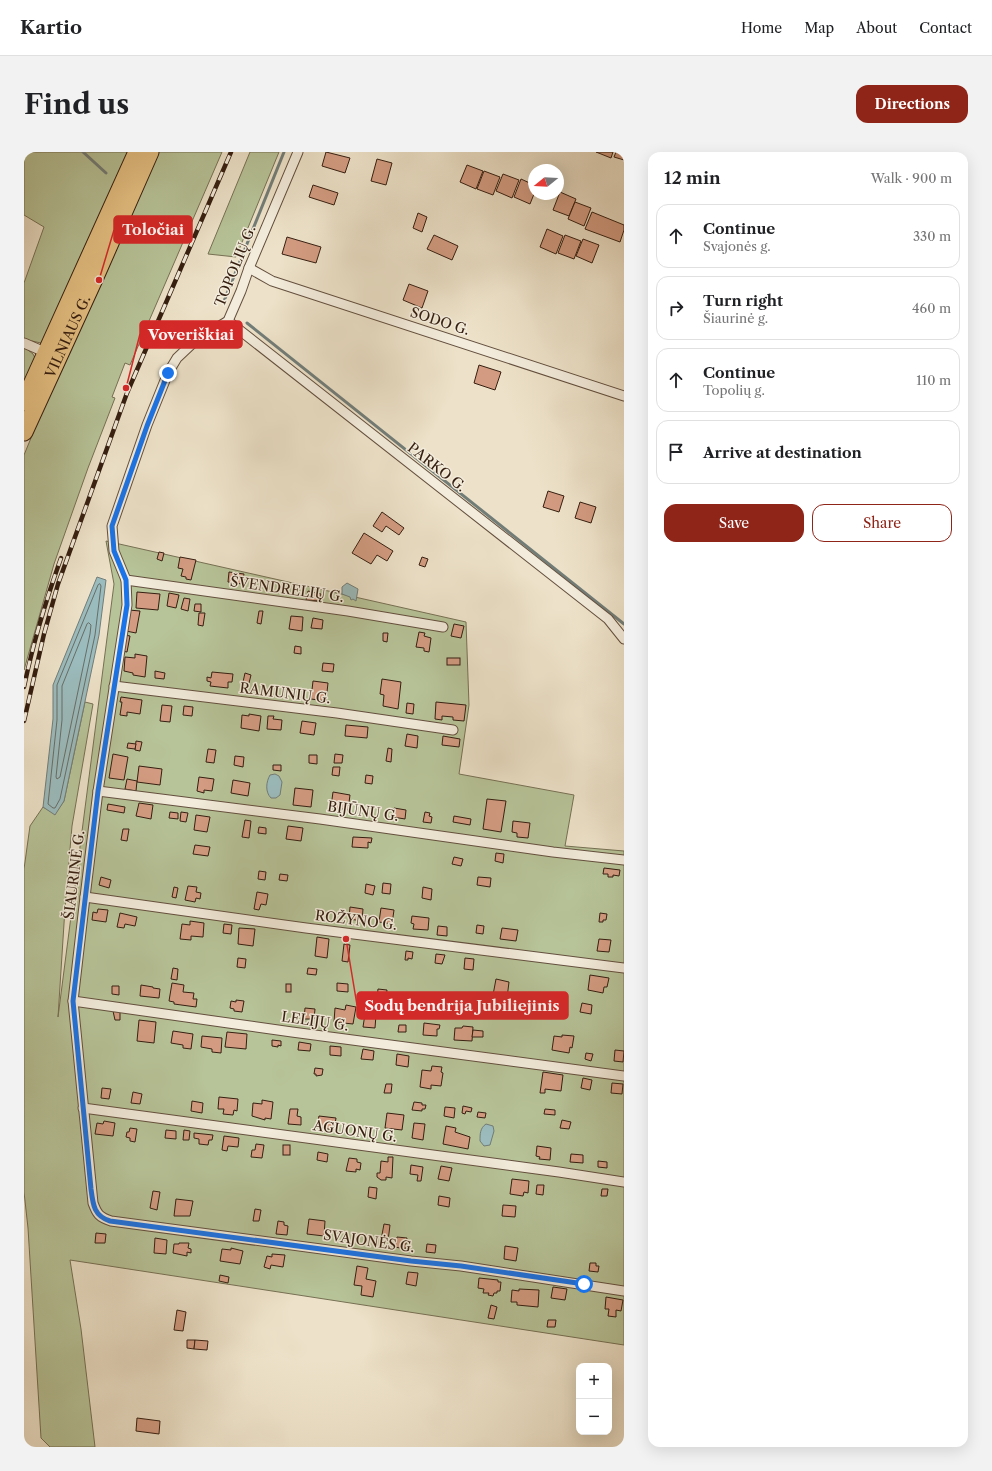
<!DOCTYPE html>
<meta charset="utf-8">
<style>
body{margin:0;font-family:"Libre Caslon Text",serif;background:#f2f2f2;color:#202124}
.controls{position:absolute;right:12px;bottom:12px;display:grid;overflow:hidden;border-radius:8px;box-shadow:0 4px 16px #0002}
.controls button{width:36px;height:36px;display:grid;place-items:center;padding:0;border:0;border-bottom:1px solid #e0e0e0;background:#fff;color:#202124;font:20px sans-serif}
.compass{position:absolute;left:504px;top:12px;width:36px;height:36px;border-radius:50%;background:#fff;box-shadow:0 4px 16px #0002;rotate:252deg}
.stop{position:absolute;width:12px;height:12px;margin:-9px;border:3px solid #1a73e8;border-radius:50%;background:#fff}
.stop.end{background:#1a73e8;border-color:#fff;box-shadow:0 1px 4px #0008}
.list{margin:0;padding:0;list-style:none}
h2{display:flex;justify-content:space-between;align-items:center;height:52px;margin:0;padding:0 16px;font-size:17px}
h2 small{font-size:13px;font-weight:400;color:#757577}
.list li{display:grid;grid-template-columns:26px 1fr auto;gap:12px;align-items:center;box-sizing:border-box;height:64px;margin:0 8px 8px;padding:0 8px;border:1px solid #e0e0e0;border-radius:12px}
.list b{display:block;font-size:15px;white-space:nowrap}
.list p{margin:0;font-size:13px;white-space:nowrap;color:#757577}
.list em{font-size:13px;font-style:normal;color:#757577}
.actions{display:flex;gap:8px;padding:12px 16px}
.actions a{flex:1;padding:9px 0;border:1px solid #8f2418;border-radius:12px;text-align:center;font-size:14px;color:#8f2418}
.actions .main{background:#8f2418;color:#fff}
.icon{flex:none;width:22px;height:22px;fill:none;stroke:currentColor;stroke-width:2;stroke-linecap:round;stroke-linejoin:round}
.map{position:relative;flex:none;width:600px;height:1295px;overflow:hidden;border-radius:12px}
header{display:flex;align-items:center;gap:24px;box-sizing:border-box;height:56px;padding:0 20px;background:#fff;border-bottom:1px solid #e0e0e0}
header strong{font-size:19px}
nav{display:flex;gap:22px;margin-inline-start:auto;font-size:14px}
.intro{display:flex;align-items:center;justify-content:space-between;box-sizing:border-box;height:96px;padding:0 24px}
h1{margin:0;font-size:28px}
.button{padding:10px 18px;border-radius:12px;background:#8f2418;color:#fff;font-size:14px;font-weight:700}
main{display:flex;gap:24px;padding:0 24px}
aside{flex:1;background:#fff;border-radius:12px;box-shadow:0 4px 16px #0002}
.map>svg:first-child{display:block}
</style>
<header>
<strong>Kartio</strong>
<nav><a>Home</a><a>Map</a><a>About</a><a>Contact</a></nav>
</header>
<div class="intro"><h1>Find us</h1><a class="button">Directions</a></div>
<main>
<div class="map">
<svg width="600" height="1295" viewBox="0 0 600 1295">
<rect width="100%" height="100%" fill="#ede2c9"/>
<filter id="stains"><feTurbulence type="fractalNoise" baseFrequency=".005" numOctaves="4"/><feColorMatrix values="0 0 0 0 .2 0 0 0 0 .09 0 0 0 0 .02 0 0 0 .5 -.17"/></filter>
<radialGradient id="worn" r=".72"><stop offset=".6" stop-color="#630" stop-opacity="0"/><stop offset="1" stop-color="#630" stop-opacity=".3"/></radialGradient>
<g fill="#b7c398" stroke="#767054">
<path d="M0,0h105l-85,187 -3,4 -9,-2 -4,9 5,4 2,4 -11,23v-98l20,-56 -20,-12z"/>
<path d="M130,0h68l-92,213 -5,-2 -13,34 3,1 -27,70 -34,96 -30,106v-215l43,-104z"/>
<path d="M226,0h29l-43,105 -28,-3z"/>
<path d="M82,389l360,81 3,83 -10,69 115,21 -9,51 59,5v494l-554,-85 11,69 14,118h-45l-9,-9 -13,-210 -4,-36v-323l6,-43 13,-19 12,7 9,-13 21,-99 8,2 -21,122 -7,82 -7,109 56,-433z"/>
</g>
<g fill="#9bbcbe" stroke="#727d78">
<path d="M73,425l9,3 -7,55 -35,166 -9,14 -12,-8 10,-88v-34z"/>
<path d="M323,431l11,6 -2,12 -3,-2 -2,1 -1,-3 -8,-3v-7z"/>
<path d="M251,622l4,2 3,6 -2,13 -4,3h-5c-6,-6 -5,-16 -1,-23z"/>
<path d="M462,972l7,2 1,5 -4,14 -6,1 -4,-5c0,-7 0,-13 6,-17z"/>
</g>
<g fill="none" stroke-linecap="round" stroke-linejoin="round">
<g stroke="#686d67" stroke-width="1">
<path d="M76,432l1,2 -6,49 -35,164 -5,9h-2l-5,-4 9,-84v-35l41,-100z"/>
<path d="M65,471l2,2 -1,9 -30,143 -3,2 -1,-2 6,-57v-34l25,-62z"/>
</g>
<g stroke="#727d78" stroke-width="3">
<path d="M59,0l23,21"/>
<path d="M200,149l60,-149"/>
<path d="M223,171l377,301"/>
</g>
</g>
<g fill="#d39c82" stroke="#351e10">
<path d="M302,0l24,6 -5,15 -23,-7z"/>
<path d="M572,0h17l-2,6z"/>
<path d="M592,0h8v8l-10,-3z"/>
<path d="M353,7l15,4 -6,22 -15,-4z"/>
<path d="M443,13l16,6 -7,18 -16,-7z"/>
<path d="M460,19l16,6 -7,18 -16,-6z"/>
<path d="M479,22l16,6 -7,18 -16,-7z"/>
<path d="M497,27l13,6v9l-4,10 -16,-7z"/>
<path d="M289,33l25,8 -4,12 -25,-8z"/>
<path d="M536,40l16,7 -7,17 -16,-6z"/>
<path d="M551,50l16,6 -7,18 -16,-7z"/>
<path d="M568,60l32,13v5l-4,12 -35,-13z"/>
<path d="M394,61l9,4 -5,15 -9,-4z"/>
<path d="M523,77l16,7 -7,18 -16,-7z"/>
<path d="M410,83l24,11 -6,14 -25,-11z"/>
<path d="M541,83l16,6 -7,18 -16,-6z"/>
<path d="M263,85l34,10 -5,16 -34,-9z"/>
<path d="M559,87l16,6 -7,18 -16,-7z"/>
<path d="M385,132l19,7 -6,17 -19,-8z"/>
<path d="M455,213l22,7 -6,18 -21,-7z"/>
<path d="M524,339l16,5 -5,16 -16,-5z"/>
<path d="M556,350l16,5 -5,16 -16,-5z"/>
<path d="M358,360l22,16 -5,7 -13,-9 -4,6 -9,-6z"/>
<path d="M340,381l29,18 -6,10 -10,-6 -6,9 -19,-11z"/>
<path d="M135,400l5,1 -2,8 -5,-2z"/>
<path d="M156,405l16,3 -5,20 -5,-1v-2l-5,-1 2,-7 -5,-1z"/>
<path d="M398,405l6,2 -3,8 -6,-2z"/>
<path d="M205,420l15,2 -2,10 -14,-2z"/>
<path d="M284,439l13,3 -1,7 -14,-1z"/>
<path d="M113,440l23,2 -2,16 -22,-2z"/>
<path d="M145,441l10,2 -3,13 -9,-2z"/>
<path d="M160,446l6,1 -2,12 -7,-2z"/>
<path d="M171,452h6v8l-7,-1z"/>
<path d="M105,458l11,1 -4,22 -10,-2z"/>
<path d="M235,459h4l-2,13 -4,-1z"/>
<path d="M175,461h6l-2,13 -5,-1z"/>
<path d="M267,464l12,1 -1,14 -13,-2z"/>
<path d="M289,466l10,2 -1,9 -11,-1z"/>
<path d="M430,472l10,2 -3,12 -10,-2z"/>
<path d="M395,480l6,1 -1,3 7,2 -2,14 -5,-1v-3l-8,-1z"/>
<path d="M359,481h5l-1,9 -4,-1z"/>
<path d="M101,483l5,1 -3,16 -5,-1z"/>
<path d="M271,494l6,1v7l-7,-1z"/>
<path d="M111,502l12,2 -2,21 -12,-2v-2l-9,-2 1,-14 10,1z"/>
<rect x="423" y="506" width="13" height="7"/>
<path d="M299,511l11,1 -1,8 -11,-1z"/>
<path d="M131,519l10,2 -1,6 -9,-1z"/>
<path d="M188,520l21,2 -1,8h-4v6l-18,-2 1,-4 -4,-1v-4l4,1z"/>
<path d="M221,521l6,2 -2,8 -6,-1z"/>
<path d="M358,527l19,3 -3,27 -15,-3 1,-11 -4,-1z"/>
<path d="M289,529l15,2 -2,18 -15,-2z"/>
<path d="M97,545l21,3 -2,14 -13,-2v4l-7,-1 2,-13h-2z"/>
<path d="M412,550l30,3 -2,16 -11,-1v-3l-11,-1v4l-7,-1z"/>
<path d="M383,551l7,1 -1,10 -7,-1z"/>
<path d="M138,553l10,1 -2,16 -10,-1z"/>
<path d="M160,554l9,1 -1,9 -9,-1z"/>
<path d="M225,562l12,2 -2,15 -18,-3 1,-13 7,1z"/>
<path d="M244,564h6l-1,3 9,1 -1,10 -14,-1z"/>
<path d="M278,569l14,2 -2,12 -14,-2z"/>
<path d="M322,573l22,2 -1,11 -22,-2z"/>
<path d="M383,582l11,2 -1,12 -12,-2z"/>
<path d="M419,584l17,3 -1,8 -17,-2z"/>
<path d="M112,589l6,1 -2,9 -5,-1z"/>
<path d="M104,591l8,1 -1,5 -8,-1z"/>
<path d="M364,596l4,1 -1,13 -5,-1z"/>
<path d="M184,597l8,1 -2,13 -8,-1z"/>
<path d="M89,602l15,3 -4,23 -15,-2z"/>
<path d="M311,602l8,1 -1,8h-8z"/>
<path d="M285,603h8v9l-8,-1z"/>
<path d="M211,604l9,1 -1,10 -9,-2z"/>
<path d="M249,613h8v6l-8,-1z"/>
<path d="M115,614l23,3 -2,16 -23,-3z"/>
<path d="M309,615h7l-1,9 -7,-1z"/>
<path d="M342,623l7,1 -1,8 -7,-1z"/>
<path d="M175,625l15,2 -2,12 -8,-1v3l-7,-2z"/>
<path d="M103,627l10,2 -1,10 -11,-2z"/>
<path d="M209,628l17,3 -2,13 -17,-3z"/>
<path d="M271,636l18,2 -2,17 -18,-2z"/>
<path d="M309,640l17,3 -2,15 -17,-3z"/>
<path d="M463,647l19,2 -5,31 -18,-3z"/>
<path d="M115,651l14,2 -2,14 -15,-3z"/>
<path d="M84,652l17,3 -1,6 -17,-3z"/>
<path d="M370,656l12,2 -1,9 -12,-2z"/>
<path d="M146,660l8,1v6l-9,-1z"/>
<path d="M157,660l7,1 -2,9 -6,-1z"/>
<path d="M401,660l5,1 -1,3 3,1 -1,6 -8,-1z"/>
<path d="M172,663l14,2 -3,15 -13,-2z"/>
<path d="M430,664l17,3 -1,6 -17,-3z"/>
<path d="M221,668l6,1 -2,17 -7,-1z"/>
<path d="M489,669l17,2 -2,15 -11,-1v-4l-5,-1z"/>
<path d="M264,674l15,2 -2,13 -15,-2z"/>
<path d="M235,675l7,1v6l-8,-1z"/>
<path d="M99,677h6l-2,12 -6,-1z"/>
<path d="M329,685l19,1 -1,5 -3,-1v6l-16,-1z"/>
<path d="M171,693l15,2 -2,9 -15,-2z"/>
<path d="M472,701l8,1 -1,9 -8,-2z"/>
<path d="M430,705l9,2 -2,7 -9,-2z"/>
<path d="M580,716l16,2 -1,6 -6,-1v2h-5v-3h-5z"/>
<path d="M235,719l7,1 -1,8 -7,-1z"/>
<path d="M256,722l8,1 -1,6 -8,-1z"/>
<path d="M77,725l10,3 -2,8 -10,-3z"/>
<path d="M454,725l13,1 -1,9 -13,-2z"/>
<path d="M359,731l8,1 -1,10 -8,-1z"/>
<path d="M342,732l9,2 -2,9 -8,-2z"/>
<path d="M164,734l9,1 -1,5 5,1 -1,6 -4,-1 -1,4 -10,-2z"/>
<path d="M150,735l4,1 -2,10 -4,-1z"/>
<path d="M399,735l9,2 -1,11 -9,-2z"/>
<path d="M233,740l11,2 -2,11 -5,-1 -2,6 -5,-1z"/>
<path d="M326,755l13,2 -1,12 -13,-2z"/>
<path d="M357,756l13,2 -2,14 -13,-2z"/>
<path d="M74,757l10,1 -2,12 -14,-2 1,-8 4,1z"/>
<path d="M96,761l17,4 -2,9 -10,-2 -1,4 -7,-1z"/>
<path d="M576,761l7,1 -1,6h-3v2h-4z"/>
<path d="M388,764l17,2 -1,12 -15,-1 1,-5 -3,-1z"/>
<path d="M166,769l14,2 -1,14 -12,-1v4l-11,-1 2,-15 8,1z"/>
<path d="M200,772l8,1 -1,9 -8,-1z"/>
<path d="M453,773l7,1 -1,8 -7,-1z"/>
<path d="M414,774l9,1v9l-10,-1z"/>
<path d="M215,776l16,1 -2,17 -15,-2z"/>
<path d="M478,776l16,2 -2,11 -16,-2z"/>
<path d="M293,785l12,2 -2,19 -12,-2z"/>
<path d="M575,787l12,1 -2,12 -12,-1z"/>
<path d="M320,792l6,1 -2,17 -6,-1z"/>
<path d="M382,799l7,1 -1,7 -4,-1v2h-3z"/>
<path d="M412,802l9,1 -3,9 -7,-1z"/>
<path d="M214,806l8,1 -1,9 -8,-1z"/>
<path d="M441,806l9,1 -1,11 -9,-1z"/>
<path d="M149,816l5,1 -1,11 -6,-1z"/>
<path d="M284,816l9,1 -1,6 -9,-1z"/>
<path d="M566,823l19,3 -2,9h-3l-1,6 -15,-3z"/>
<path d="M472,827l13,3 -2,16 -14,-3z"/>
<path d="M148,831l12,2 -1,7 11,1 -1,6h4l-1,8 -22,-3v-2l-5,-1z"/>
<path d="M313,831l11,1v8l-11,-1z"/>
<rect x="262" y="832" width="5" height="8"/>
<path d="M117,833l12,2v1l7,1 -1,9 -19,-2z"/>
<path d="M88,834h7v9l-7,-1z"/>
<path d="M354,837l9,1 -1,9h-9z"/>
<path d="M212,848l8,1 -2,11 -8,-1v-2l-4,-1 1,-7 5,1z"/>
<path d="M558,851l10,2 -1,9 -11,-2z"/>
<path d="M322,853l10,2 -3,17 -19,-2 1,-14 10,2z"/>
<path d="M281,856l10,1 -1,10h-10z"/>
<path d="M89,859h7v9h-5z"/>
<path d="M341,862l11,1 -1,13 -12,-1z"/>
<path d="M115,868l17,2 -2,21 -17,-2z"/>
<path d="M400,871l16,2 -1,4h-2v7l-14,-1z"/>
<path d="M375,873h7v7h-8z"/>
<path d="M439,874l10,1 -1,14 -18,-1 1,-12h7z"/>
<path d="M449,878l10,1v6h-11z"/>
<path d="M149,879l20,3 -2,15 -8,-1v-3l-12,-2z"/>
<path d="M203,880l20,2 -1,15 -21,-2z"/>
<path d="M538,883l12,1 -2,12 -2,-1 -1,6 -17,-3 2,-14 8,1z"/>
<path d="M178,884l20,2 -1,15 -9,-1v-3l-11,-2z"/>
<path d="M248,888l9,1v5l-3,-1v2l-6,-1z"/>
<path d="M275,890l12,2 -1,7 -12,-1z"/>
<path d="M306,894l11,1v9l-11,-1z"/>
<path d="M339,897l11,2 -1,9 -12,-1z"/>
<path d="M591,898l9,1 -1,11 -9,-1z"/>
<path d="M562,901l7,1 -2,7 -6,-2z"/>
<path d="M373,902l12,2 -1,11 -12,-2z"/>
<path d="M408,914l10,1 -1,5 2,1 -2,13 -10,-1v4l-11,-2 2,-17 9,1z"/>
<path d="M291,916l8,1 -1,6 -6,1v-2h-2z"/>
<path d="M519,920l20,3 -2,16 -16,-2v4h-5z"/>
<path d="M559,926l9,2 -2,10 -9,-2z"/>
<path d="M588,931l11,1 -1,10 -11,-1z"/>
<path d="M362,932h6l-1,9h-7z"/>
<path d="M78,936l9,1 -2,10 -8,-1z"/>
<path d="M109,940l9,2 -2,10 -9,-1z"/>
<path d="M195,945l19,2 -1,12 -3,-1 -1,5 -10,-1 1,-5h-6z"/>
<path d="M238,948l11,2 -2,17 -6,-1v2l-13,-4 1,-13 9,1z"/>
<path d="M168,949l11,2 -1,10 -11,-2z"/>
<path d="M390,950l8,1v2h4l-1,4h-3v2l-10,-1z"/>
<path d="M439,954l9,2 -1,4 -5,-1 -1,3 -3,-1z"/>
<path d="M421,955l10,1 -1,10 -10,-2z"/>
<path d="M266,957h8l-1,7 4,1v8l-13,-1z"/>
<path d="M521,957l10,1v5l-11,-1z"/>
<path d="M454,960l8,1 -1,5 -8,-1z"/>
<path d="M363,961l17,2 -2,15 -17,-2z"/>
<path d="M295,964l17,2 -2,12 -17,-3z"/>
<path d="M538,968l9,2 -2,7 -9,-1z"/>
<path d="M80,969l11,2 -2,13 -18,-2 2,-11 6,1z"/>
<path d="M390,971l11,1 -2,16 -11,-2z"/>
<path d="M422,974l10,2 -1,4 15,5 -2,12 -25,-5z"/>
<path d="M106,976l7,1 -2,13 -5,-1v-3l-4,-1 1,-5h2z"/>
<path d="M142,978l10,1v8l-11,-1z"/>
<path d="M160,978l6,1 -1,9h-6z"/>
<path d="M170,981l19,2 -1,5h-3l-1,5 -9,-1v-5l-5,-1z"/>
<path d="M200,984l15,2 -1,9 -10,-1 -1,5 -5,-1z"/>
<path d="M232,992l8,1 -2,13 -11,-1 1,-7h3z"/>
<rect x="259" y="993" width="7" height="10"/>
<path d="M513,994l14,2 -1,12 -11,-1 1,-2 -4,-1z"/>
<path d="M294,1000l10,2 -1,8 -10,-2z"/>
<path d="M547,1002l12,1v8l-13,-1z"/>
<path d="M364,1005h5l-1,21 -6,-1v3h-5l-4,-3v-4h3l1,-12 7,1z"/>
<path d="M325,1006l8,1v3l4,1 -1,7 -4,-1v3l-10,-1z"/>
<path d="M574,1009l9,1v6l-9,-1z"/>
<path d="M387,1013l12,2 -2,14h-4l1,-6 -8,-1z"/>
<path d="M417,1014l11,2 -3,13 -11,-2z"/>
<path d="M488,1027l17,2 -1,12 -4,-1 -1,4 -13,-2z"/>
<path d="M513,1033h7l-1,10 -7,-1z"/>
<path d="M345,1035l8,1 -1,11 -8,-2z"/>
<path d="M578,1037h6l-1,7h-6z"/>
<path d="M129,1039l7,1 -3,18 -7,-2z"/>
<path d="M415,1044l11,2 -1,9 -11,-2z"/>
<path d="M152,1047l17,2 -3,15h-16z"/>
<path d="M479,1053l13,1 -1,11 -13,-1z"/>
<path d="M231,1057l6,1 -2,11h-6z"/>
<path d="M285,1067l16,2 -1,15 -17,-2z"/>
<path d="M254,1069l6,1v3l4,1 -1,9 -11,-1z"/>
<path d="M360,1072l6,1 -2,16 -7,-1z"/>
<path d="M72,1081l10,1 -1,9h-10z"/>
<path d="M373,1085l10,1 -2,11 -10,-2z"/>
<path d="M131,1086l12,2 -1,14 -12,-1z"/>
<path d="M155,1091h10l-1,5 3,1v4l-4,-1v4l-14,-3 1,-9h5z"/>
<path d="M403,1092l9,1 -1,8 -9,-1z"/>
<path d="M481,1094l13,2 -2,13 -12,-2z"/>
<path d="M207,1096l12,3 -3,13 -20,-3 2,-12 9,1z"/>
<path d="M248,1102l13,1 -2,12 -12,-2 -1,4 -6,-2 3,-11 5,1z"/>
<path d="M566,1111h6v3h3l-1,6 -9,-1z"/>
<path d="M333,1114l11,2 -2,11 10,2 -3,16 -12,-2 1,-9 -8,-1z"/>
<path d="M384,1120l10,1 -2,13 -10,-2z"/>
<path d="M196,1123l9,2 -1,6 -9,-2z"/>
<path d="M455,1126l19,2v2h3l-1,9h-3v2h-3l-1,3 -5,-1 1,-2h-6l1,-4 -6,-1z"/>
<path d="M529,1135l14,2 -2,11 -14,-2z"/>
<path d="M495,1137l20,1 -1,17 -21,-2v-3h-6l1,-12 7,1z"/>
<path d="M582,1145l17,3 -2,11 -5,-1v7l-8,-1 1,-7h-4z"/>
<path d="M467,1153l6,2 -3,12 -6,-1z"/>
<path d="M153,1158l9,2 -3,19 -9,-1z"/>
<path d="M524,1168h8l-1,7h-8z"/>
<path d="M163,1188h8l-1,9 -7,-1z"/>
<path d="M171,1188l13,1 -1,9 -13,-1z"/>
<path d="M113,1266l23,3 -1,13 -23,-3z"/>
</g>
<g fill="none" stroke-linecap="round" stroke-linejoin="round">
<defs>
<g id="street">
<path d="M274,0l-49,116 -8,23 -13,30 -33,20 -18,17 -9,15 -21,52 -35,101 2,25 12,29 1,25 -29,186 -13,106 -12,104 20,202c4,11 6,14 18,18l300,40 50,5 163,25"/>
<path d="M225,116l23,13 352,115"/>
<path d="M204,169l380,298 16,20"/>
<path d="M0,191l23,10"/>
<path d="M102,428l222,31 95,16"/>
<path d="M90,534l223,27 116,17"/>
<path d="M74,639l222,28 233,33 71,8"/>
<path d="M61,745l221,31 318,40"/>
<path d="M49,849l219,31 332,44"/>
<path d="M59,956l476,64 65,10"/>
</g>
<g id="highway">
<path d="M0,250l113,-250"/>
<path id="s1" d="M0,280l71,-155 55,-125"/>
</g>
</defs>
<use href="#street" stroke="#634f3e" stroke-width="11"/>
<use href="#highway" stroke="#351e10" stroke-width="19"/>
<use href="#street" stroke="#f3ecdc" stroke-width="9"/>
<use href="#highway" stroke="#e6c184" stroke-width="17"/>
<defs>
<g id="rail">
<path d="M0,535c9,-44 22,-87 37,-129"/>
<path d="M0,569l20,-87 14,-50 69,-191 104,-241"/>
</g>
</defs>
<use href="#rail" stroke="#351e10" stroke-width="4.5"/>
<use href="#rail" stroke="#f3ecdc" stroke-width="3" stroke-dasharray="9" stroke-linecap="butt"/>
</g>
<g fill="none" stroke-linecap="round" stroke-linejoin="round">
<path stroke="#1a73e8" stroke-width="5" d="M144,221l-21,53 -35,100 2,25 12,29 1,25 -29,186 -25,210 18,188c2,16 3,27 19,32l301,40 50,5 123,18"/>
</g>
<g text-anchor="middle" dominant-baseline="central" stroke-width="3" stroke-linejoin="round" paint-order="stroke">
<g font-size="14" fill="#351e10" stroke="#f3ecdc">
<text transform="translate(211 114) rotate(-68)">TOPOLIŲ G.</text>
<text transform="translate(416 169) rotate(18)">SODO G.</text>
<text stroke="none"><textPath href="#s1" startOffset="105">VILNIAUS G.</textPath></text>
<text transform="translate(413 315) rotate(38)">PARKO G.</text>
<text transform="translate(263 437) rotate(8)">ŠVENDRELIŲ G.</text>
<text transform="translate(261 541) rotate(7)">RAMUNIŲ G.</text>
<text transform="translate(339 659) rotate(8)">BIJŪNŲ G.</text>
<text transform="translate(50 723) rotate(-83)">ŠIAURINĖ G.</text>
<text transform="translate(332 768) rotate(7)">ROŽYNO G.</text>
<text transform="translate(291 869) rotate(8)">LELIJŲ G.</text>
<text transform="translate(331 979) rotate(8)">AGUONŲ G.</text>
<text transform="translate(345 1089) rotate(8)">SVAJONĖS G.</text>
</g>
</g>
<path fill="none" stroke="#d62828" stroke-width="1.5" d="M75 128L90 78M102 236L116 182M322 787L333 853"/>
<g fill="#d62828" stroke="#f3ecdc" stroke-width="1.5">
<circle cx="75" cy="128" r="4"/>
<circle cx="102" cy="236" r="4"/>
<circle cx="322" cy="787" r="4"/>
</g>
<g fill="#d62828" stroke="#d62828" stroke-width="1.5">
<rect x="90" y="64" width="78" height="27" rx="4"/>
<rect x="116" y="169" width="102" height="27" rx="4"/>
<rect x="333" y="840" width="211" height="27" rx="4"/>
</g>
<g font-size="15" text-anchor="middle" font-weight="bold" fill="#fff">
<text x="129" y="83">Toločiai</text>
<text x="167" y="188">Voveriškiai</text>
<text x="438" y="859">Sodų bendrija Jubiliejinis</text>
</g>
<rect width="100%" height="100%" filter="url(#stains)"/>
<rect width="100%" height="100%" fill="url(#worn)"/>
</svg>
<div class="controls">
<button>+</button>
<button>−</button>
</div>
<svg class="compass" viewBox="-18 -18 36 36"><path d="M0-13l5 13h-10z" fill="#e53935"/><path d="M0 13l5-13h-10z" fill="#757577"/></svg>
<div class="stop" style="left:560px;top:1132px"></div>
<div class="stop end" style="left:144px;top:221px"></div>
</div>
<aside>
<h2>12 min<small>Walk · 900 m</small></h2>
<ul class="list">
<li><svg class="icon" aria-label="ahead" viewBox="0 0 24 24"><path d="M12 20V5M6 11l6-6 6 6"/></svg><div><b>Continue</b><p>Svajonės g.</p></div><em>330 m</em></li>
<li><svg class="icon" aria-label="right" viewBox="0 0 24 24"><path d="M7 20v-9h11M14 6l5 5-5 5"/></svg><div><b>Turn right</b><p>Šiaurinė g.</p></div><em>460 m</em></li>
<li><svg class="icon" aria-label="ahead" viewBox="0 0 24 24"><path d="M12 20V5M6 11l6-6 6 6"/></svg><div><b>Continue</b><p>Topolių g.</p></div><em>110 m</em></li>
<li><svg class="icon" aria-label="arrive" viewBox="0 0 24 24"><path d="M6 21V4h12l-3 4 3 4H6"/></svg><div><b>Arrive at destination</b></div></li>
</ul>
<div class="actions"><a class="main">Save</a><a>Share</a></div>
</aside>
</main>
